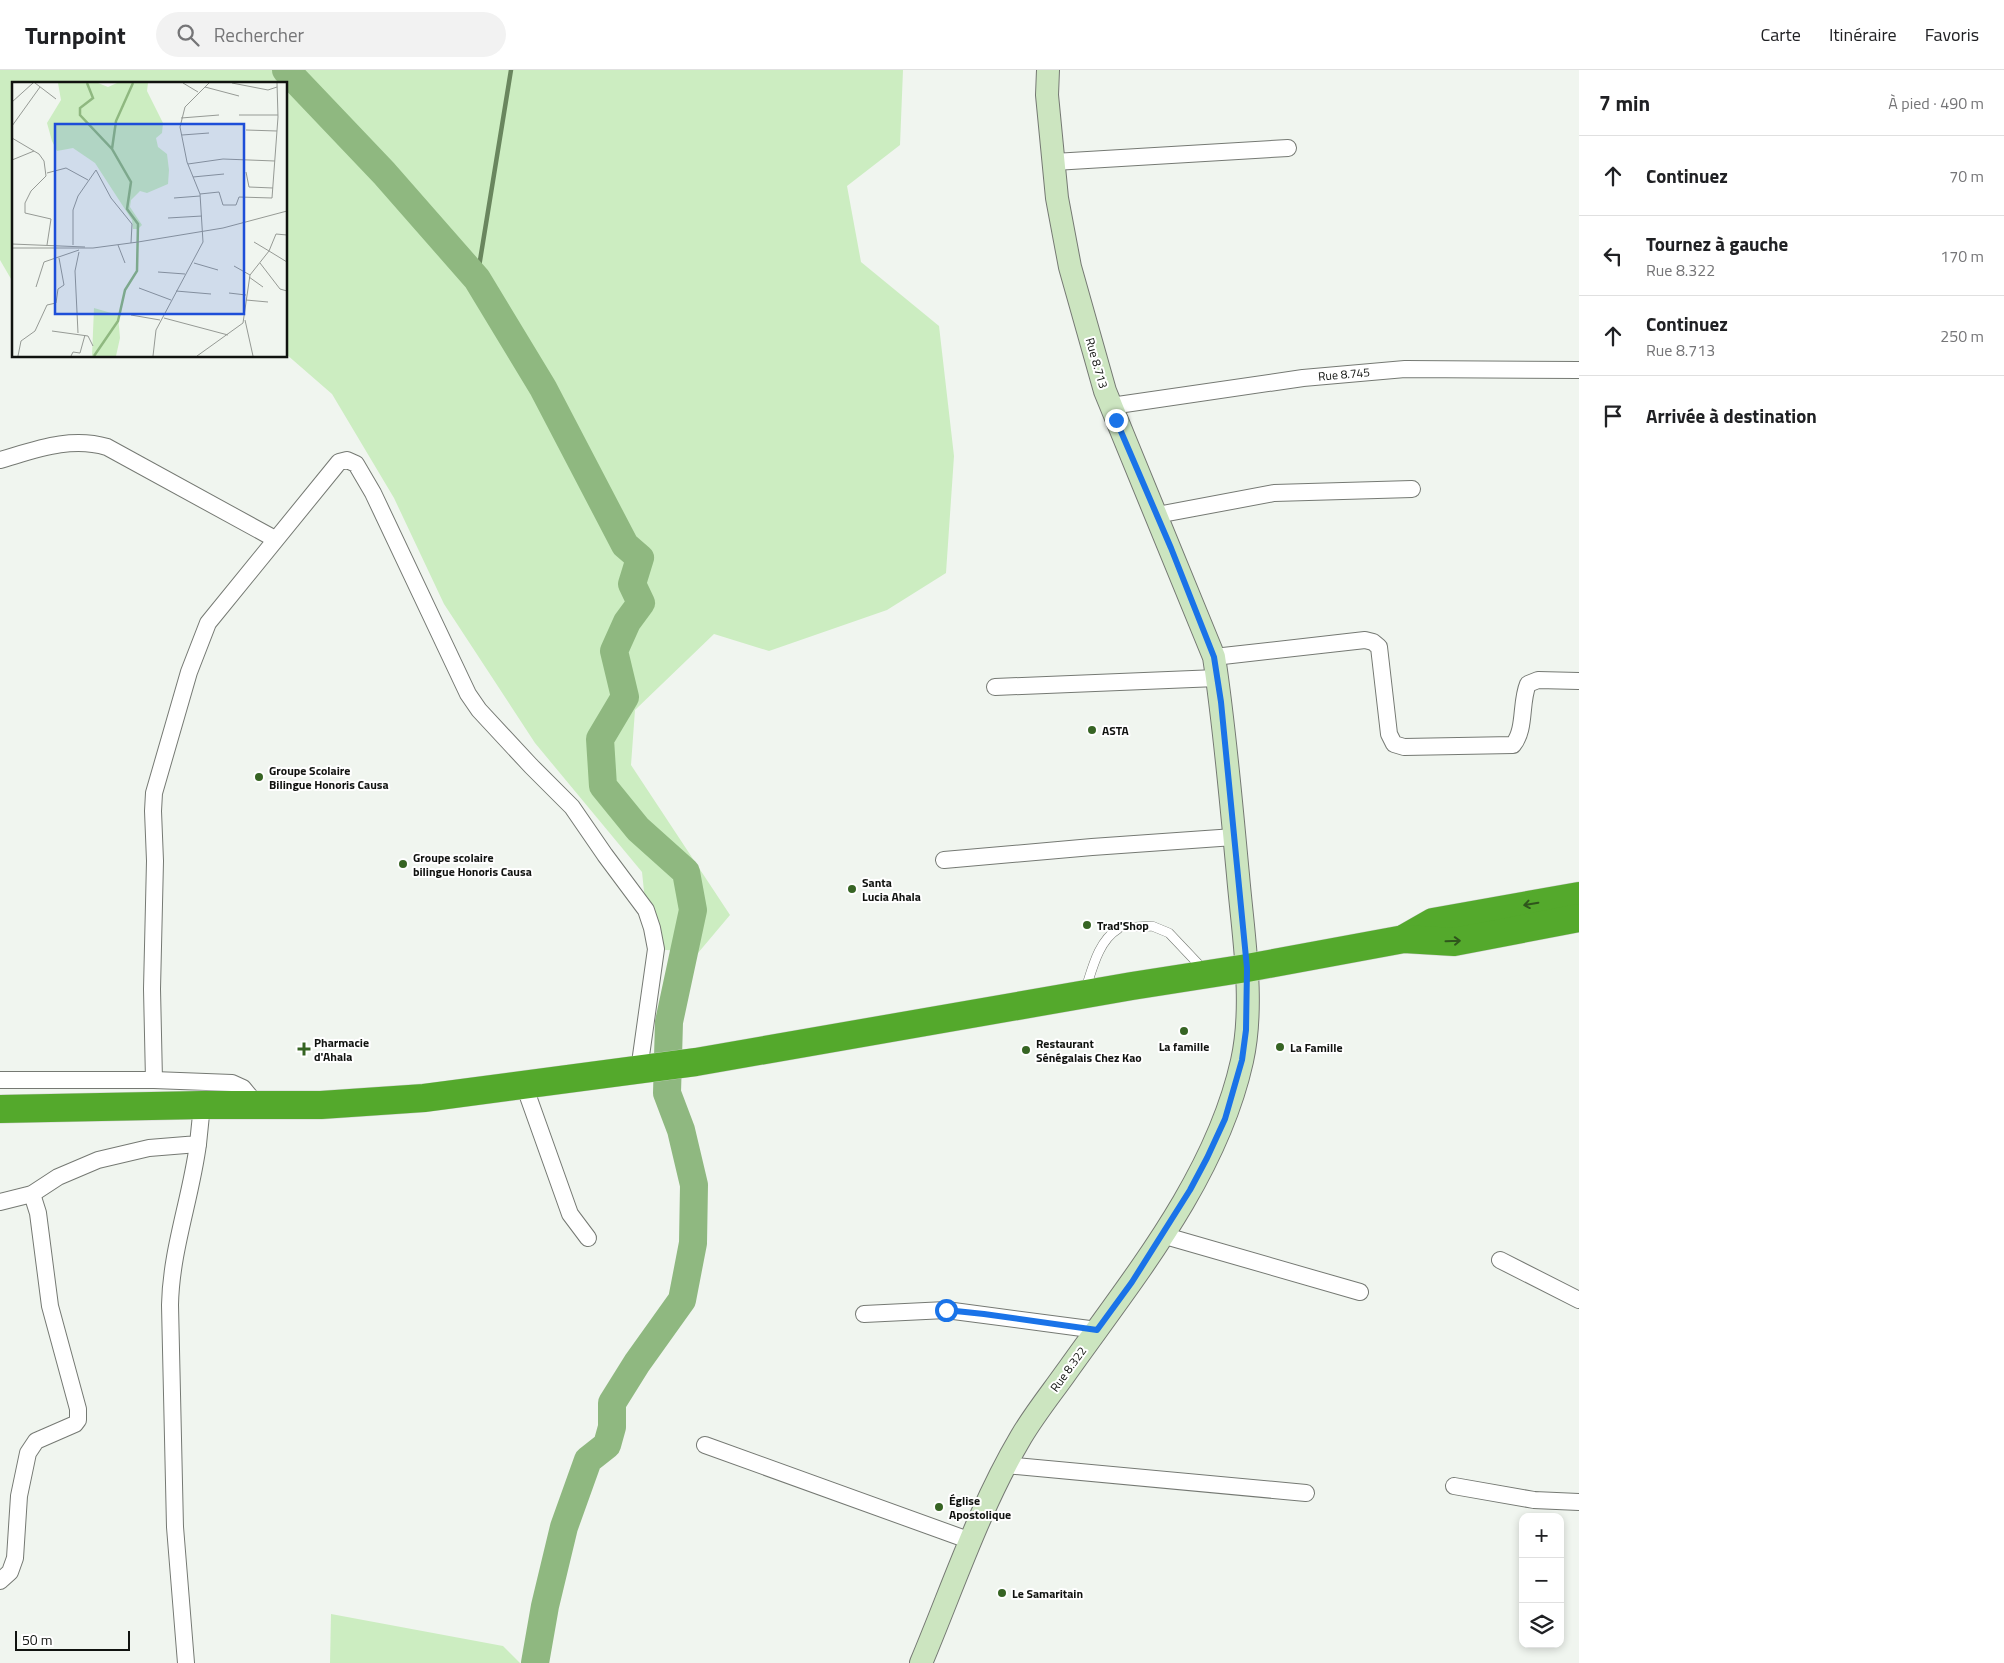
<!DOCTYPE html>
<html lang="fr">
<meta charset="utf-8">
<style>
body{margin:0;font-family:"Titillium Web",sans-serif;background:#f2f2f2;color:#202124}
.controls{position:absolute;right:15px;bottom:15px;display:grid;overflow:hidden;border-radius:10px;box-shadow:0 2px 8px #0003}
.controls button{width:45px;height:45px;display:grid;place-items:center;padding:0;border:0;border-bottom:1px solid #e0e0e0;background:#fff;color:#202124;font:25px sans-serif}
.scale{position:absolute;left:15px;bottom:12px;width:115px;box-sizing:border-box;padding-left:5px;border:2px solid #10120f;border-top:0;font-size:14px;line-height:18px;white-space:nowrap;color:#10120f;-webkit-text-stroke:4px #fff;paint-order:stroke}
.stop{position:absolute;width:15px;height:15px;margin:-11px;border:4px solid #1a73e8;border-radius:50%;background:#fff}
.stop.end{background:#1a73e8;border-color:#fff;box-shadow:0 1px 5px #0008}
.list{margin:0;padding:0;list-style:none}
h2{display:flex;justify-content:space-between;align-items:center;height:65px;margin:0;padding:0 20px;font-size:21px}
h2 small{font-size:16px;font-weight:400;color:#757577}
.list li{display:grid;grid-template-columns:32px 1fr auto;gap:15px;align-items:center;box-sizing:border-box;height:80px;padding:0 20px;border-top:1px solid #e0e0e0}
.list b{display:block;font-size:19px;white-space:nowrap}
.list p{margin:0;font-size:16px;white-space:nowrap;color:#757577}
.list em{font-size:16px;font-style:normal;color:#757577}
.icon{flex:none;width:28px;height:28px;fill:none;stroke:currentColor;stroke-width:2;stroke-linecap:round;stroke-linejoin:round}
.map{position:relative;flex:none;width:1579px;height:1593px;overflow:hidden}
header{display:flex;align-items:center;gap:30px;box-sizing:border-box;height:70px;padding:0 25px;background:#fff;border-bottom:1px solid #e0e0e0}
header strong{font-size:24px}
nav{display:flex;gap:28px;margin-inline-start:auto;font-size:18px}
.search{width:350px;height:45px;background:#f2f2f2;display:flex;align-items:center;gap:12px;box-sizing:border-box;padding:0 18px;border-radius:28px;color:#757577;font-size:19px}
main{display:flex}
aside{flex:1;background:#fff}
.map>svg:first-child{display:block}
</style>
<header>
<strong>Turnpoint</strong>
<div class="search"><svg class="icon" aria-label="search" viewBox="0 0 24 24"><circle cx="10" cy="10" r="6"/><path d="M15 15l6 6"/></svg>Rechercher</div>
<nav><a>Carte</a><a>Itinéraire</a><a>Favoris</a></nav>
</header>
<main>
<div class="map">
<svg width="1579" height="1593" viewBox="0 0 1579 1593">
<rect width="100%" height="100%" fill="#f0f5ef"/>
<g fill="#ccedc1">
<path d="M0,0h903l-3,75 -53,41 14,76 78,64 15,130 -8,117 -59,37 -118,41 -55,-17 -79,76 -4,55 99,150 -32,38 -42,-4 -10,-39 -4,-38 -107,-129 -91,-139 -50,-106 -62,-104 -46,-40v-270h-272v200l-14,-24z"/>
<path d="M331,1544l172,32 17,17h-190z"/>
</g>
<g fill="none" stroke-linecap="round" stroke-linejoin="round">
<path stroke="#69865e" stroke-width="4.5" d="M477,209l34,-209"/>
<path stroke="#8fb880" stroke-width="28" d="M286,0l98,103 93,106 66,109 82,157 15,13 -8,26 9,19 -14,19 -13,29 11,46 -25,42 3,47 35,43 48,43 7,38 -24,112 -2,71 14,37 13,55 -1,58 -11,57 -45,63 -25,40v24l-5,18 -19,15 -24,67 -19,79 -10,57"/>
<defs>
<g id="lane">
<path d="M1136,857l16,-1 17,7 35,37"/>
<path d="M1085,921c7,-21 13,-50 33,-62"/>
</g>
<g id="street">
<path d="M1054,92l234,-14"/>
<path d="M1111,336l192,-28 102,-9 174,1"/>
<path d="M0,390c35,-10 70,-24 107,-13l168,92"/>
<path d="M1157,445l117,-22 138,-4"/>
<path d="M1214,587l151,-17 8,2 6,5 10,87 5,10 10,3 109,-2c13,-16 7,-42 15,-61l10,-4 41,1"/>
<path d="M995,617l222,-9"/>
<path d="M944,790l148,-13 142,-10"/>
<path d="M0,1010h154l78,3 11,5 14,17"/>
<path d="M154,1010l-2,-91 3,-128 -2,-50 1,-18 35,-121 19,-49 131,-161 8,-2 9,4 17,29 95,201 11,16 52,56 41,41 33,48 41,55 6,18 4,21 -17,121"/>
<path d="M524,1015l46,129 18,24"/>
<path d="M0,1132l32,-8 26,-17 40,-17 51,-12 49,-4 4,-39"/>
<path d="M1162,1165l198,57"/>
<path d="M1500,1190l79,40"/>
<path d="M864,1244l82,-4 151,20"/>
<path d="M705,1375l266,96"/>
<path d="M1005,1395l301,28"/>
<path d="M1454,1416l80,14 45,2"/>
<path d="M0,1511l10,-9 5,-14 4,-62 9,-43 8,-12 39,-17 3,-4v-11l-28,-103 -12,-93 -6,-19"/>
<path d="M186,1593l-11,-136 -5,-222c1,-55 21,-107 28,-161"/>
</g>
<path id="secondary" d="M921,1593c32,-76 58,-155 100,-226 13,-22 29,-42 44,-63 68,-96 151,-196 177,-313 13,-58 1,-127 -4,-186 -7,-73 -13,-146 -24,-218l-109,-266 -35,-124 -13,-69 -10,-103 1,-25"/>
<g id="highway">
<path d="M1405,868l28,-16 146,-26"/>
<path d="M0,1039l202,-4h119l103,-7 272,-36 436,-76 115,-18 157,-29 50,3 125,-24"/>
</g>
</defs>
<use href="#lane" stroke="#757973" stroke-width="10"/>
<use href="#street" stroke="#757973" stroke-width="18"/>
<use href="#secondary" stroke="#757973" stroke-width="24"/>
<use href="#highway" stroke="#cfd0cf" stroke-width="29"/>
<use href="#lane" stroke="#fff" stroke-width="9"/>
<use href="#street" stroke="#fff" stroke-width="16"/>
<use href="#secondary" stroke="#cce5c0" stroke-width="22"/>
<use href="#highway" stroke="#54a92c" stroke-width="28"/>
</g>
<defs><path id="oneway-shaft" d="M-6 0H5M1.5-3L5.5 0L1.5 3" fill="none" stroke-width="1.6" stroke-linecap="round" stroke-linejoin="round" transform="scale(1.25)"/></defs>
<g stroke="#2f561c">
<use href="#oneway-shaft" transform="translate(1531 834) rotate(170)"/>
<use href="#oneway-shaft" transform="translate(1453 871) rotate(-2)"/>
</g>
<g fill="none" stroke-linecap="round" stroke-linejoin="round">
<path stroke="#1a73e8" stroke-width="6" d="M946,1240l38,4 113,16 35,-48 58,-92 17,-32 18,-39 17,-59 4,-30 1,-62 -26,-266 -7,-45 -43,-109 -55,-128"/>
</g>
<g fill="#366423" stroke="#fff" stroke-width="2">
<circle cx="1092" cy="660" r="5"/>
<circle cx="259" cy="707" r="5"/>
<circle cx="403" cy="794" r="5"/>
<circle cx="852" cy="819" r="5"/>
<circle cx="1087" cy="855" r="5"/>
<circle cx="1184" cy="961" r="5"/>
<circle cx="1280" cy="977" r="5"/>
<path d="M301.5 971.5h5v5h5v5h-5v5h-5v-5h-5v-5h5z"/>
<circle cx="1026" cy="980" r="5"/>
<circle cx="939" cy="1437" r="5"/>
<circle cx="1002" cy="1523" r="5"/>
</g>
<g text-anchor="middle" dominant-baseline="central" stroke-width="4" stroke-linejoin="round" paint-order="stroke">
<g font-size="12" fill="#10120f" stroke="#fff">
<text transform="translate(1097 293) rotate(74)">Rue 8.713</text>
<text transform="translate(1344 304) rotate(-5)">Rue 8.745</text>
<text transform="translate(1068 1299) rotate(-54)">Rue 8.322</text>
</g>
<g font-size="12" font-weight="bold" fill="#10120f" stroke="#fff" text-anchor="start">
<text x="1102" y="660">ASTA</text>
<text x="269" y="700">Groupe Scolaire<tspan x="269" dy="14">Bilingue Honoris Causa</tspan></text>
<text x="413" y="787">Groupe scolaire<tspan x="413" dy="14">bilingue Honoris Causa</tspan></text>
<text x="862" y="812">Santa<tspan x="862" dy="14">Lucia Ahala</tspan></text>
<text x="1097" y="855">Trad'Shop</text>
<text x="314" y="972">Pharmacie<tspan x="314" dy="14">d'Ahala</tspan></text>
<text x="1036" y="973">Restaurant<tspan x="1036" dy="14">Sénégalais Chez Kao</tspan></text>
<text x="1184" y="976" text-anchor="middle">La famille</text>
<text x="1290" y="977">La Famille</text>
<text x="949" y="1430">Église<tspan x="949" dy="14">Apostolique</tspan></text>
<text x="1012" y="1523">Le Samaritain</text>
</g>
</g>
<g transform="translate(12 12)">
<rect width="275" height="275" fill="#f0f5ef"/>
<path d="M46,1h40l10,4 9,-4h31l-1,8 16,32 -1,10 -6,5 2,9 9,7 2,16 -1,14 -21,9 -7,-2 -9,9 -1,7 12,18 -4,4h-5l-1,-9 -37,-57 -22,-15 -16,3 -5,-10 -5,-18 14,-23zM82,226l24,7 2,23 -4,18h-24z" fill="#ccedc1"/>
<path fill="none" stroke="#8fb880" stroke-width="2.5" d="M75,1l6,15 -13,10v7l32,34 19,33 -4,27 11,15 -1,47 -12,19 -7,31 -24,35M100,67l4,-28 17,-38"/>
<path fill="none" stroke="#969a95" stroke-width="1" d="M23,1l21,16M171,1l15,9M220,1l36,7 9,-3M193,5l34,9M0,20l21,-19M227,33h39M169,36l38,-3M0,44l28,-39M234,48l31,1M170,53l27,-2M0,56l27,16 5,7 2,15 -15,15 -6,12v10l26,6 -4,26M0,78l22,-9M176,82l35,-5 52,2M234,90l3,15 24,1M35,91l19,-5 22,12M181,95l31,-3M188,112l19,-2 4,13h13l3,-8 33,1 6,-81 -1,-34M162,116l26,-2M156,136l34,-2M242,160l15,9M0,162l73,3M61,163v-35l5,-14 18,-26 15,28 21,26 -1,19M106,163l7,18M0,166h81l45,-6 85,-14 64,-17M257,169l18,11M182,181l24,7M248,181l20,26 7,2M222,184l16,9M146,190l27,2M237,195l14,10M24,205l8,-25 35,-12M127,206l32,12M164,209l35,3M217,211l17,2M234,218l22,2M119,233l29,5M152,236l64,17M233,238l8,36M40,249l36,5 5,10M66,251l-3,-62 4,-19M6,274l3,-15 14,-10 12,-26 9,-2 2,-14 6,-4 -5,-27M59,274l2,-4 7,1 5,-18M141,274l3,-26 47,-88 -3,-48 -13,-32 -7,-35 5,-20 24,-24M185,274l46,-33 7,-48 19,-24 7,-17 11,1"/>
<path fill="#1d4ed8" fill-opacity="0.15" stroke="#1d4ed8" stroke-width="2.5" d="M43,42h189v190h-189z"/>
<rect width="275" height="275" fill="none" stroke="#10120f" stroke-width="2.5"/>
</g>
</svg>
<div class="controls">
<button>+</button>
<button>−</button>
<button><svg class="icon" aria-label="layers" viewBox="0 0 24 24"><path d="M12 4l9 5-9 5-9-5zM3 14l9 5 9-5"/></svg></button>
</div>
<div class="scale">50 m</div>
<div class="stop" style="left:946px;top:1240px"></div>
<div class="stop end" style="left:1116px;top:350px"></div>
</div>
<aside>
<h2>7 min<small>À pied · 490 m</small></h2>
<ul class="list">
<li><svg class="icon" aria-label="ahead" viewBox="0 0 24 24"><path d="M12 20V5M6 11l6-6 6 6"/></svg><div><b>Continuez</b></div><em>70 m</em></li>
<li><svg class="icon" aria-label="left" viewBox="0 0 24 24"><path d="M17 20v-9H6M10 6l-5 5 5 5"/></svg><div><b>Tournez à gauche</b><p>Rue 8.322</p></div><em>170 m</em></li>
<li><svg class="icon" aria-label="ahead" viewBox="0 0 24 24"><path d="M12 20V5M6 11l6-6 6 6"/></svg><div><b>Continuez</b><p>Rue 8.713</p></div><em>250 m</em></li>
<li><svg class="icon" aria-label="arrive" viewBox="0 0 24 24"><path d="M6 21V4h12l-3 4 3 4H6"/></svg><div><b>Arrivée à destination</b></div></li>
</ul>
</aside>
</main>
